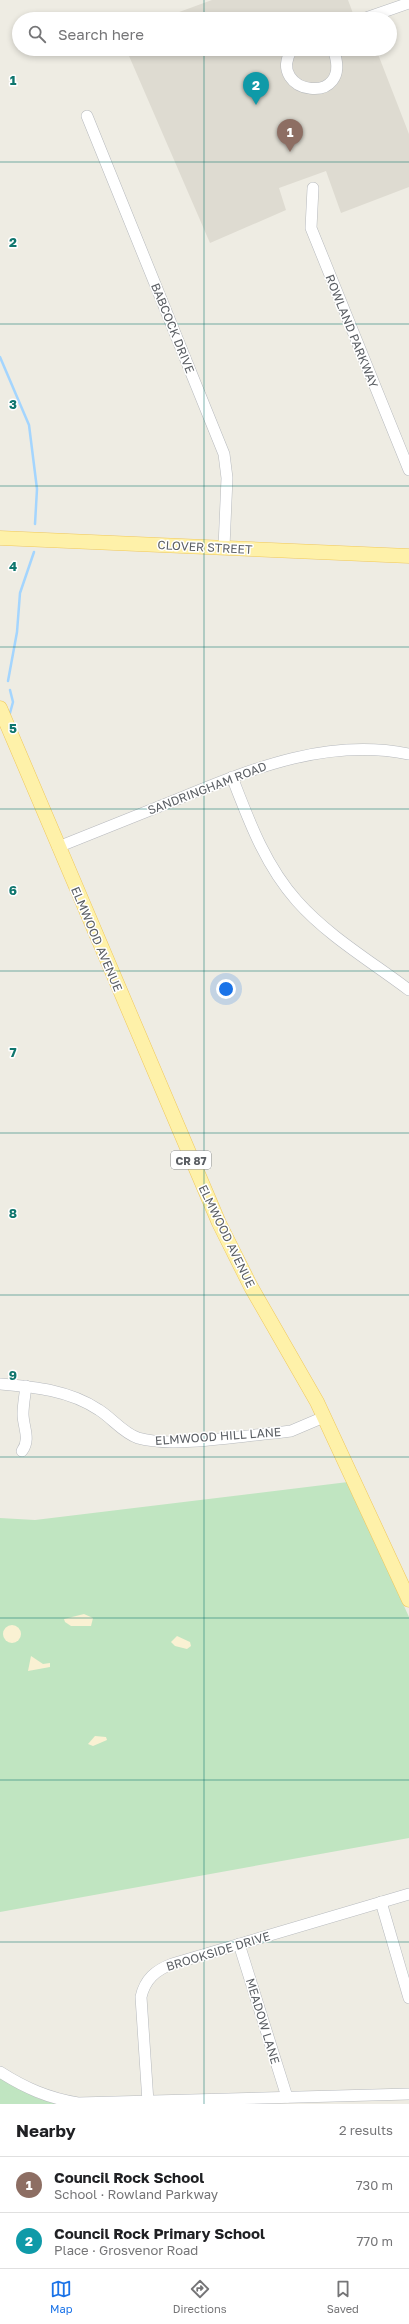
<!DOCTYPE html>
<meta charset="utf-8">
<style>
body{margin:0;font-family:"Golos Text",sans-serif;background:#f6f6f6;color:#202124}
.you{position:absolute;left:226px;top:989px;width:14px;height:14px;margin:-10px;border:3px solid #fff;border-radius:50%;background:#1a73e8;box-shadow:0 0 0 6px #1a73e833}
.badge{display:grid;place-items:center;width:26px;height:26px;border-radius:50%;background:#1a73e8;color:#fff;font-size:13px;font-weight:700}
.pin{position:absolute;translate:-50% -33px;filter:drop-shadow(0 1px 2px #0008)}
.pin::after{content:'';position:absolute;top:21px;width:14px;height:12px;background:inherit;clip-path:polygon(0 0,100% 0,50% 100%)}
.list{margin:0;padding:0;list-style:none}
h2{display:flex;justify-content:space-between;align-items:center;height:52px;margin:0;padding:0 16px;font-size:17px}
h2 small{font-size:13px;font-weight:400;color:#757577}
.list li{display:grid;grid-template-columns:26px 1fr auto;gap:12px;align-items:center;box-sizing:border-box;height:56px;padding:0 16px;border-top:1px solid #e0e0e0}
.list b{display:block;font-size:15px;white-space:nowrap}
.list p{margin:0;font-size:13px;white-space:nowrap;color:#757577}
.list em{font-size:13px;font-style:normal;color:#757577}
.icon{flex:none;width:22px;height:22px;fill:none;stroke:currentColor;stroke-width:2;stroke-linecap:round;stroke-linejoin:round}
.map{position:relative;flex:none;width:409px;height:2104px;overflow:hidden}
.search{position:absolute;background:#fff;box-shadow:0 2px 6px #0003;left:12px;right:12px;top:12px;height:44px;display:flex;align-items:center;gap:10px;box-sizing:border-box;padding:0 14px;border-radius:22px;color:#757577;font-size:15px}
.sheet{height:164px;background:#fff}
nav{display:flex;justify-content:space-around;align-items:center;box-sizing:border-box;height:56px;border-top:1px solid #e0e0e0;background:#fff;font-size:11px;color:#757577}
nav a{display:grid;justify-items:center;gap:2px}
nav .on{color:#1a73e8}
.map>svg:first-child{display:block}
</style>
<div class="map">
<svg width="409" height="2104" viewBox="0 0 409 2104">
<rect width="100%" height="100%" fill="#eeece3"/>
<g fill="#dedbd1">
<path d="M212,0h136l6,16 9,-3 2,6h-205z"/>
<path d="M126,49h250l33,85v53l-68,26 -15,-42 -47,17 7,22 -76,33z"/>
</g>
<g fill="#c0e5c1">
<path d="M348,1482l61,135v221l-409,74v-394l35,2z"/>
<path d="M0,2077l37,21 20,6h-57z"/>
</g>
<g fill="#faf1d3">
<path d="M84,1614l9,4 -2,8h-20l-6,-4 -1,-3z"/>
<circle cx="12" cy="1634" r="9"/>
<path d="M177,1636l13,6 1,4 -4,3 -12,-3 -4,-4z"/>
<path d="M31,1656l12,8 7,-1v4l-22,4z"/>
<path d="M95,1736l11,1 1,3 -14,6 -5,-2z"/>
</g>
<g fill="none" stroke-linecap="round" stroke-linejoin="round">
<g stroke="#a4d5fe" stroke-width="2.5">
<path d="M0,357l29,68 8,64 -2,35"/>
<path d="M8,681l9,-49 3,-39 14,-41"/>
<path d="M10,690l3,12 -3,11"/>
</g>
<defs>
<g id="minor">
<path d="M363,19l46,-16"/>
<path d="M292,49c-28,45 64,60 41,0"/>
<path d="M87,116l137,338 3,24 -3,69"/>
<path d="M313,188l-2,40 98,242"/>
<path d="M232,777c17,44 33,88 65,124 31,35 75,61 112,89"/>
<path d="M58,847c42,-17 83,-33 125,-50 73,-30 146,-59 226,-43"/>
<path d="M0,1384c34,3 69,6 99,26 13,8 24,23 39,28 33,10 100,-2 137,-5l16,-2 33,-14"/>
<path d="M22,1451c9,-12 1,-24 1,-37 0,-9 2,-19 3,-28"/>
<path d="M381,1902l28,96"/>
<path d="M239,1944l48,153"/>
<path d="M0,2072c25,16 48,26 78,31l331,-9"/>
<path d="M148,2102l-7,-105c4,-18 15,-27 31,-33l237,-70"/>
</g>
<g id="major">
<path d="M0,538l409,18"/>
<path d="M0,708l219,515 32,64 66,115 92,198"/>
</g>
</defs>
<use href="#minor" stroke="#b6b9bd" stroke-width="12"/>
<use href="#major" stroke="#f0c85b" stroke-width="15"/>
<use href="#minor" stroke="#fff" stroke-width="11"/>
<use href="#major" stroke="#fef1a9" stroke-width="14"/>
</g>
<path fill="none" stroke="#0f766e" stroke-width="1" stroke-opacity="0.55" d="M204,0v19M204,49v2055M0,162h409M0,324h409M0,486h409M0,647h409M0,809h409M0,971h409M0,1133h409M0,1295h409M0,1457h409M0,1618h409M0,1780h409M0,1942h409"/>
<g text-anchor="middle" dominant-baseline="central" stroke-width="3" stroke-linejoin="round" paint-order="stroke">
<rect fill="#fff" stroke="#8c8f92" stroke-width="1" x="171" y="1151" width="40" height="18" rx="3"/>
<g font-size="11" font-weight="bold" fill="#5b5f64">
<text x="191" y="1160">CR 87</text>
</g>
<g font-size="12" fill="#5b5f64" stroke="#fff">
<text transform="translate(173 328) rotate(68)">BABCOCK DRIVE</text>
<text transform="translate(352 331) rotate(68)">ROWLAND PARKWAY</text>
<text transform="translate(205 547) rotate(3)">CLOVER STREET</text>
<text transform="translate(207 788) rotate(-21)">SANDRINGHAM ROAD</text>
<text transform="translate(97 939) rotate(67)">ELMWOOD AVENUE</text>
<text transform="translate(227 1236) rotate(64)">ELMWOOD AVENUE</text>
<text transform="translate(218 1436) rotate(-4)">ELMWOOD HILL LANE</text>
<text transform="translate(218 1951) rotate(-17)">BROOKSIDE DRIVE</text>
<text transform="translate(263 2021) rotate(73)">MEADOW LANE</text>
</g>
</g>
<g font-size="13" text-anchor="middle" font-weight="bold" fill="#0f766e" stroke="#fff" stroke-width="3" stroke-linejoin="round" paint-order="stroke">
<text x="13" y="85">1</text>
<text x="13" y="247">2</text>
<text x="13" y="409">3</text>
<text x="13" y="571">4</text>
<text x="13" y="733">5</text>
<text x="13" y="895">6</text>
<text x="13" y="1057">7</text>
<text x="13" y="1218">8</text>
<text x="13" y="1380">9</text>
</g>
</svg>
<div class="you"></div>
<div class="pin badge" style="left:290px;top:152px;background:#8d6e63">1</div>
<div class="pin badge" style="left:256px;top:105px;background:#0f9aa8">2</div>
<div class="search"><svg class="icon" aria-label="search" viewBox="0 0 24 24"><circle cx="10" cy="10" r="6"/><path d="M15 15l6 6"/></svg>Search here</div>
</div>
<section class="sheet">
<h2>Nearby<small>2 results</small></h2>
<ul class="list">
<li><span class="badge" style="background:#8d6e63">1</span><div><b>Council Rock School</b><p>School · Rowland Parkway</p></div><em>730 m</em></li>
<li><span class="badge" style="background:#0f9aa8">2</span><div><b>Council Rock Primary School</b><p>Place · Grosvenor Road</p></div><em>770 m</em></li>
</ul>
</section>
<nav>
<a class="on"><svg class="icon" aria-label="map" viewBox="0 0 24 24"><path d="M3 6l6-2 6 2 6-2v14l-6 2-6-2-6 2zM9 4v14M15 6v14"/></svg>Map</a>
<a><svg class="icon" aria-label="directions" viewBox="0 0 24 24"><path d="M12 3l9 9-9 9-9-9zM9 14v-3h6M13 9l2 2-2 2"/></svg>Directions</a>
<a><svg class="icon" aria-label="saved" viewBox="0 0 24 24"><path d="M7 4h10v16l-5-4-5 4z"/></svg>Saved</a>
</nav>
